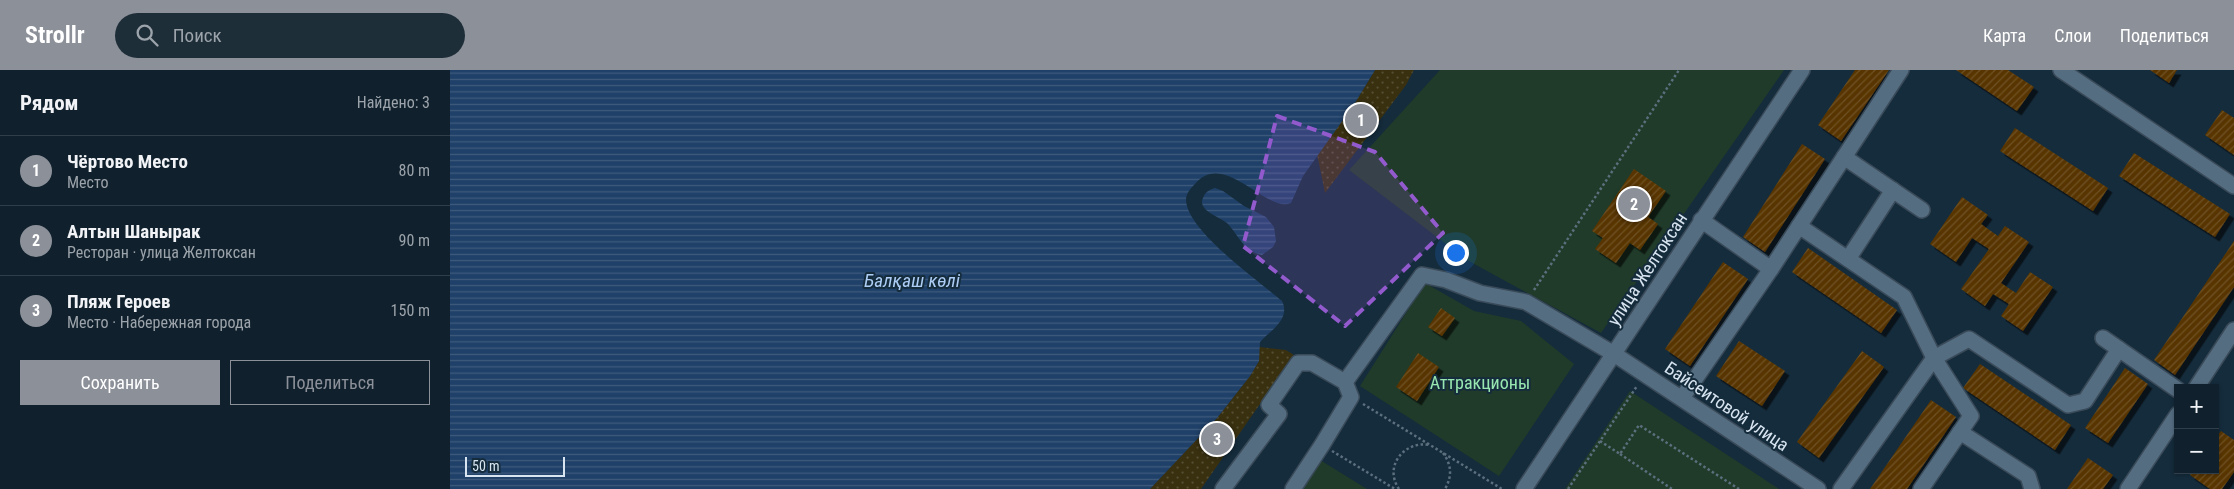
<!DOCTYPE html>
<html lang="ru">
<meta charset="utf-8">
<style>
body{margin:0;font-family:"Roboto Condensed",sans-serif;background:#1e2e39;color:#f1f3f6}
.controls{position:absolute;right:15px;bottom:15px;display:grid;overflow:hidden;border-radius:0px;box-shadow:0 1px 4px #0004}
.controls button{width:45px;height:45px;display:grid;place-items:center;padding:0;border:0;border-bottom:1px solid #303e49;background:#10212d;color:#f1f3f6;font:25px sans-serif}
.scale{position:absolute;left:15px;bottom:12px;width:100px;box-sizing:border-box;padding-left:5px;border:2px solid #d8e5f1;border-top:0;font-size:14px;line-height:18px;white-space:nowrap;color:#d8e5f1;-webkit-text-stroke:4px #152c3c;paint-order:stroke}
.you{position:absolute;left:1005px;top:182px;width:18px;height:18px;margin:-12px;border:4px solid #fff;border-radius:50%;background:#1a73e8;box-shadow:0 0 0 8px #1a73e833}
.badge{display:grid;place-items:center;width:32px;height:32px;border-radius:50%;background:#8c9099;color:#fff;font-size:16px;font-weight:700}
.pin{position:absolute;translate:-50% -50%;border:2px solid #fff;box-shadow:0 1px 5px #0006}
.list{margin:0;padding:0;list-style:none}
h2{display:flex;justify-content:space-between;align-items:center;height:65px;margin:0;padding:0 20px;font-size:21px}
h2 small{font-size:16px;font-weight:400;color:#9ca3aa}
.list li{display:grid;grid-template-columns:32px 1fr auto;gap:15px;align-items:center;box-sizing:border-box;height:70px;padding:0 20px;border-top:1px solid #303e49}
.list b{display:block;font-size:19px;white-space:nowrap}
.list p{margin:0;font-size:16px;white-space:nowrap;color:#9ca3aa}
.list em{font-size:16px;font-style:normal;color:#9ca3aa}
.actions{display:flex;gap:10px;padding:15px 20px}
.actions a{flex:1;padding:11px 0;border:1px solid #8c9099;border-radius:0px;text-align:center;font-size:18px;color:#8c9099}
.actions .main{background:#8c9099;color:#fff}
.icon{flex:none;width:28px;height:28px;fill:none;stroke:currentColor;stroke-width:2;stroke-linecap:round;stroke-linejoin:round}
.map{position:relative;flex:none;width:1784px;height:419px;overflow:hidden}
header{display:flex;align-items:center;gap:30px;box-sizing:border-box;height:70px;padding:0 25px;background:#8c9099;color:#fff}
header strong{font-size:24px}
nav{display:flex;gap:28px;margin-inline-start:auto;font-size:18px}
.search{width:350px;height:45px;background:#1e2e39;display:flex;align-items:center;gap:12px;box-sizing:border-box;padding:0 18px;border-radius:28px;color:#9ca3aa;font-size:19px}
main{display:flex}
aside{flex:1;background:#10212d}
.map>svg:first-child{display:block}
</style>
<header>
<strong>Strollr</strong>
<div class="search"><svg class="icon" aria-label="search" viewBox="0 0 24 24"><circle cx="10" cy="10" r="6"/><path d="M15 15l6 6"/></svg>Поиск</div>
<nav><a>Карта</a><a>Слои</a><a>Поделиться</a></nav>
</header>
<main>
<aside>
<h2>Рядом<small>Найдено: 3</small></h2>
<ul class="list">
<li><span class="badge">1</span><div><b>Чёртово Место</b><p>Место</p></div><em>80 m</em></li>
<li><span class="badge">2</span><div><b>Алтын Шанырак</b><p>Ресторан · улица Желтоксан</p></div><em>90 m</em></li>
<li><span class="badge">3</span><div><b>Пляж Героев</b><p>Место · Набережная города</p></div><em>150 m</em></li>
</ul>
<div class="actions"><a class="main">Сохранить</a><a>Поделиться</a></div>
</aside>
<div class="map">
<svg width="1784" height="419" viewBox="0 0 1784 419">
<defs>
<pattern id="sand-dots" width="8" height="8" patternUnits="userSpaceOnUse" patternTransform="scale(1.25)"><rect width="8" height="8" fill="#393010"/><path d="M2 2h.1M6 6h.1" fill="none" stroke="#554e33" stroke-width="1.8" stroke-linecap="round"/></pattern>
<pattern id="water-rules" width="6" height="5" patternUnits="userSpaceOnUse" patternTransform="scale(1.25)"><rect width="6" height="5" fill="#1f4068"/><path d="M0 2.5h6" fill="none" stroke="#3f5b7e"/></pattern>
<pattern id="building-hatch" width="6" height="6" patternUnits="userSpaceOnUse" patternTransform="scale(1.25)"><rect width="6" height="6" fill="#583500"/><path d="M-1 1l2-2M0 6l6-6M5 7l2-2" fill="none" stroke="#6f5226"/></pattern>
<filter id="shadow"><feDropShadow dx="4.5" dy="4.5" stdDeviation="0" flood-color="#0009"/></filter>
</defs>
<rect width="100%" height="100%" fill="#152c3c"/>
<g fill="#203b29">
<path d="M990,0h344l-183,263 -134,-73 -118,-90z"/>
<path d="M975,213l49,28 47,10 53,43 -75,112 -139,-90z"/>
<path d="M1180,321l149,98h-214z"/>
<path d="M870,390l47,29h-68z"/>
</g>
<g fill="url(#sand-dots)">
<path d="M925,0h39l-8,15 -81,108 -8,-39 36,-48z"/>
<path d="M809,277l27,3 8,5 -93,134h-51l67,-71 33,-42 9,-15z"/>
</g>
<g fill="url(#water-rules)">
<path d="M0,0h925l-22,36 -50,70 -12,27c-24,11 -67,-54 -96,-19 -4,4 -9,9 -9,16 1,31 73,81 96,101 9,18 -12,30 -22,41l-1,19 -9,15 -33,42 -67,71h-700z"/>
<path d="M765,118l8,3 21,15 22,11 8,10 2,14 -3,6 -11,8c-18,-3 -23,-19 -34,-31 -7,-7 -31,-13 -25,-26 2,-6 6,-8 12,-10z"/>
</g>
<g fill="url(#building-hatch)" filter="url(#shadow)">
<path d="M1405,0h34l-48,71 -23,-16z"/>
<path d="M1506,0h52l26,17 -17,24z"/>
<path d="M1700,0h27l-8,13z"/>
<path d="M1772,40l12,8v37l-29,-20z"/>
<path d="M1565,58l93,60 -15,23 -93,-60z"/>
<path d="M1352,74l23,15 -60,93 -22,-15z"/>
<path d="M1684,83l96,61 -15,23 -96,-61z"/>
<path d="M1184,99l32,22 -18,26 10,7 -18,26 -10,-7 -14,20 -21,-14 8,-11 -11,-7z"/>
<path d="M1512,127l26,18 -7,9 17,12 7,-10 24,16 -28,41 15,10 14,-21 23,15 -30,44 -22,-15 8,-12 -16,-10 -8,12 -24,-17 28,-40 -17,-11 -16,24 -26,-18z"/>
<path d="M1784,171v46l-59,88 -21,-15z"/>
<path d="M1358,178l89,62 -16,23 -89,-61z"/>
<path d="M1273,192l25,17 -58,87 -25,-17z"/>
<path d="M991,238l14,10 -13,18 -14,-9z"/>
<path d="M1289,271l46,30 -23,35 -46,-30z"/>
<path d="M1412,281l22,16 -65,91 -22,-16z"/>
<path d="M968,283l21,14 -22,34 -21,-14z"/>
<path d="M1530,294l91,61 -16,25 -92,-62z"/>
<path d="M1675,298l23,16 -40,59 -23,-15z"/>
<path d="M1481,330l25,17 -49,72h-37z"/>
<path d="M1771,361l13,9v32l-12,17h-12l-20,-14 3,-5h22v-32z"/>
<path d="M1638,388l25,17 -10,14h-36z"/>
</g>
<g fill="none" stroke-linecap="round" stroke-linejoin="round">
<defs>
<g id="minor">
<path d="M1611,0l173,116"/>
<path d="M1394,87l78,53"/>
<path d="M1251,150l70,49 130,-199"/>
<path d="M1349,156l105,71 30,61 -93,131"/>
<path d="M1398,189l45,-69"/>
<path d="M1653,268l75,52"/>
<path d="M895,312l77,-107 24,5 34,13 46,9 88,52 204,135"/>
<path d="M1746,318l38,-58"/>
<path d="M1232,328l89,-129"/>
<path d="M1510,362l68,44 4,13"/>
<path d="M773,419l56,-75 -10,-9 29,-42h14l33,19 6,15 -29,48 -29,44"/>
<path d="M1074,419l278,-419"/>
<path d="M1471,419l50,-73 -37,-58 35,-19 99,66 17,-4 34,-52"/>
<path d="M1678,419l50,-75"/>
</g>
</defs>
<use href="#minor" stroke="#394a59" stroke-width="18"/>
<g stroke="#5c6f7e" stroke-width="2.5" stroke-dasharray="2.5 2.5" stroke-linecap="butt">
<path d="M1084,220l145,-220"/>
<path d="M913,334l139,85"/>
<path d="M1150,371l20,13 19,-29 100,64"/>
<path d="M882,381l63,38"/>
<path d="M993,383c9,12 9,24 2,36"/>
<path d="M1170,384l52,35"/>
<path d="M949,419c-16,-23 6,-49 31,-44"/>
<path d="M1118,419l69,-103"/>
</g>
<use href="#minor" stroke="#556d81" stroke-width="15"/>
</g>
<path fill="#925acc" fill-opacity="0.2" stroke="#925acc" stroke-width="4" stroke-dasharray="10 6" stroke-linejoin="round" d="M827,46l98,36 68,81 -98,93 -102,-80z"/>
<g text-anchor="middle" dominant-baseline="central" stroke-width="4" stroke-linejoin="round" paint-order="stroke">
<g font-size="18" fill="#d8e5f1" stroke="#152c3c">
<text transform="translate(1197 199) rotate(-57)">улица Желтоксан</text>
<text transform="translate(1277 336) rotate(34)">Байсеитовой улица</text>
</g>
<g font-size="18" fill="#98e7b0" stroke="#152c3c">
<text x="1030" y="312">Аттракционы</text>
</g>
<g font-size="19" font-style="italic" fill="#adcdf5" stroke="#152c3c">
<text x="462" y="210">Балқаш көлі</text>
</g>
</g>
</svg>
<div class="controls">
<button>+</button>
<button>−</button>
</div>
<div class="scale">50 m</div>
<div class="you"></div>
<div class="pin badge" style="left:911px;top:50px">1</div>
<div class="pin badge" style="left:1184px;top:134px">2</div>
<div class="pin badge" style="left:767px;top:369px">3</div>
</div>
</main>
